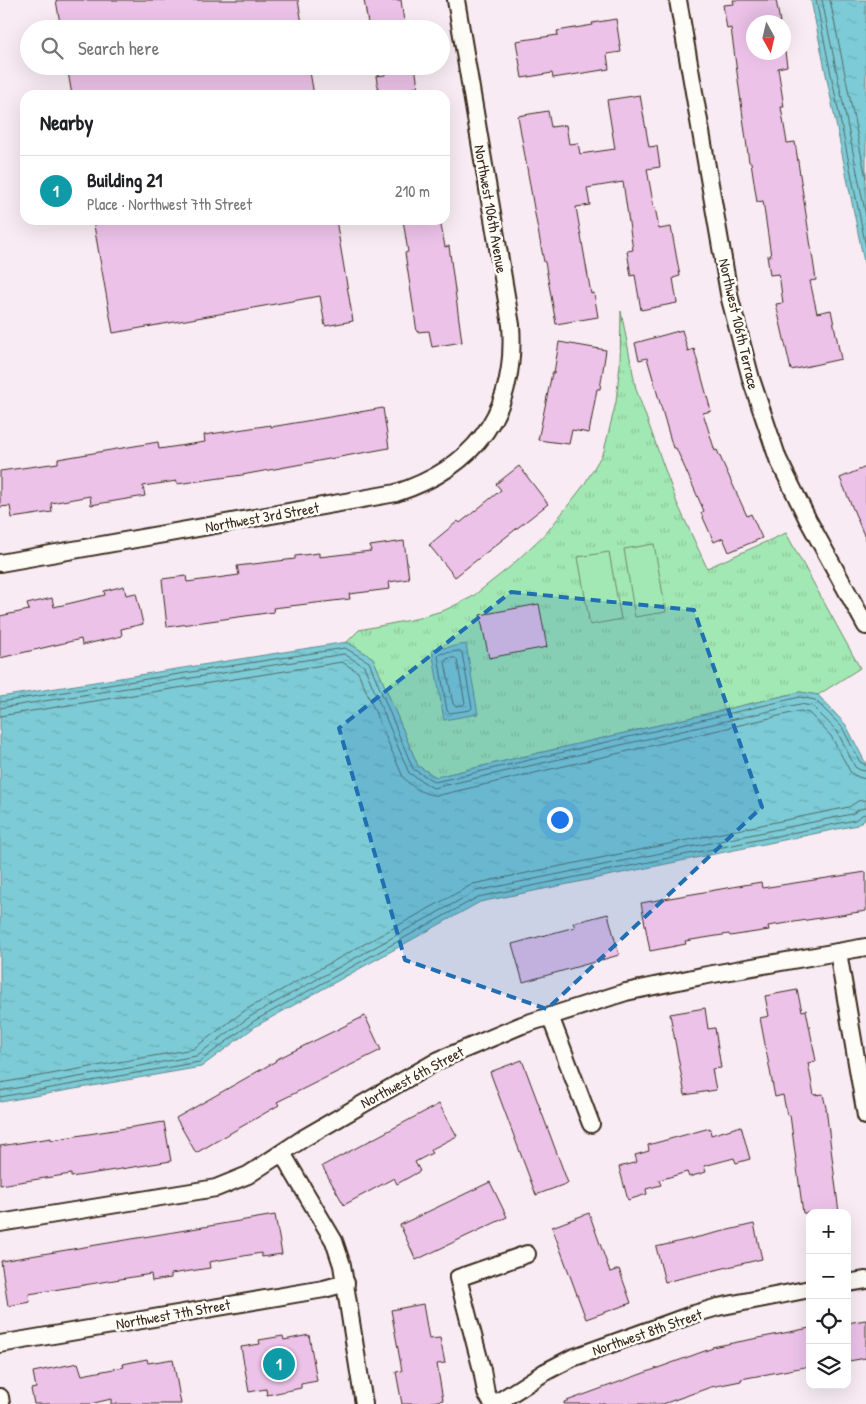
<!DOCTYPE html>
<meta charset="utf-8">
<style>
body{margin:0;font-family:"Patrick Hand",sans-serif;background:#f6f6f6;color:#202124}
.controls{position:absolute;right:15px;bottom:15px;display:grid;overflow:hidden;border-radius:10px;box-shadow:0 5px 20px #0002}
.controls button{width:45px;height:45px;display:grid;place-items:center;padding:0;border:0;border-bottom:1px solid #e0e0e0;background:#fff;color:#202124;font:25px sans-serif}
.compass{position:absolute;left:746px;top:15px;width:45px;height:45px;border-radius:50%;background:#fff;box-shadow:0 5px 20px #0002;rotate:172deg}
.you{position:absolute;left:559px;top:819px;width:18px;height:18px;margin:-12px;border:4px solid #fff;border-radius:50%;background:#1a73e8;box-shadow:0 0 0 8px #1a73e833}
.badge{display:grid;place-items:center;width:32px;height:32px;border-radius:50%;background:#1f6fb2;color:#fff;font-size:16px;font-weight:700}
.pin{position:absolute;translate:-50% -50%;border:2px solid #fff;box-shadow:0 1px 5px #0006}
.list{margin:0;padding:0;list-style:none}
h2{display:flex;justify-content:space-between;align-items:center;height:65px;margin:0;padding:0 20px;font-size:21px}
h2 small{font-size:16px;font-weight:400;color:#757577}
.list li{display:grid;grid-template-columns:32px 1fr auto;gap:15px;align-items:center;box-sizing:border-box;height:70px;padding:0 20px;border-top:1px solid #e0e0e0}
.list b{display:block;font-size:19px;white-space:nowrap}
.list p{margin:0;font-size:16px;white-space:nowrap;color:#757577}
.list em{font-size:16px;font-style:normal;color:#757577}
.icon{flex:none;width:28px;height:28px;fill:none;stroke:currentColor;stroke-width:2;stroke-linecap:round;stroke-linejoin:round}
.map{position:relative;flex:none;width:866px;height:1404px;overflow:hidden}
.search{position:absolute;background:#fff;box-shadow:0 5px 20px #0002;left:20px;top:20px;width:430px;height:55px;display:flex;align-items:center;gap:12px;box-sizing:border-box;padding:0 18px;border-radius:28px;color:#757577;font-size:19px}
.panel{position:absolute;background:#fff;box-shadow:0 5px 20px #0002;left:20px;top:90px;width:430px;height:135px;border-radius:15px}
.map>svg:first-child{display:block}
</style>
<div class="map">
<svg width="866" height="1404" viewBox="0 0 866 1404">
<defs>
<pattern id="grass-tufts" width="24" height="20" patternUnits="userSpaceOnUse" patternTransform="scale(1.25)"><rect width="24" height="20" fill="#a2e8b4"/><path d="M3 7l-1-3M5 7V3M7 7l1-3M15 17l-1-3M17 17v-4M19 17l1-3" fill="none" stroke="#8cc79a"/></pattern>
<pattern id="water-ripples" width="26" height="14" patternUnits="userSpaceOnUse" patternTransform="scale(1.25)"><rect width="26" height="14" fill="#7bcbd6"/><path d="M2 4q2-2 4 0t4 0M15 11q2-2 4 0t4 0" fill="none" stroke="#6baeb7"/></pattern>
</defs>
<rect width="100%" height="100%" fill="#f8ebf3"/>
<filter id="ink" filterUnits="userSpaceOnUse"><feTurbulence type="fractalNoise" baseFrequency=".02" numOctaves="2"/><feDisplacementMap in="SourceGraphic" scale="10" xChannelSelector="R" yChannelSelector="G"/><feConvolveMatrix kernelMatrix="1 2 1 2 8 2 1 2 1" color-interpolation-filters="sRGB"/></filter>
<g filter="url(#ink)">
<path fill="url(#grass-tufts)" stroke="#6e8969" d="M621,311l15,78 41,114 30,65 79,-35 74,135 -42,27 -18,-3 -364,85 -18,-11 -45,-108 -26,-16 12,-12 56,-11 30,-9 27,-13 39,-31 37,-35 36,-46 20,-34 12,-49 4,-38z"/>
<g fill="#a2e8b4" stroke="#6e8969">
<path d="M654,544l12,68 -31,5 -11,-68z"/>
<path d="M609,552l12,67 -31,6 -12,-68z"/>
</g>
<g fill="url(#water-ripples)" stroke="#618b8c">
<path d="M811,0h55v272z"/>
<path d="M347,642l26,16 45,108 18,11 364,-85 18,3 28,30 20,39v54l-9,7 -377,77 -224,124 -55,41 -201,35v-405z"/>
<path d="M466,644l12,70 -34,6 -12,-70z"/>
</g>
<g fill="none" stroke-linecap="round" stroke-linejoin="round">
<g stroke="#556a68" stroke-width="1">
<path d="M816,0l50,247"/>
<path d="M822,0l44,216"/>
<path d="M830,0l36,178"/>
<path d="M460,651l2,2 10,55 -2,2 -20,3 -3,-2 -9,-55 2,-2z"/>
<path d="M455,658l2,2 8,43 -2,2 -8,1 -2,-2 -8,-42 2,-3z"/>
<path d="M0,702l345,-54 24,14 44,107 22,13 365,-85 15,3 27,27 18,35 6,3"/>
<path d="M0,708l344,-54 20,12 45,107 24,15 367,-84 12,2 25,25 18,36 5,3 6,1"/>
<path d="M0,716l342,-54 16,10 45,105c8,10 24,20 37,18l360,-84 9,2 22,23 20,37 7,4 8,2"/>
<path d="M0,1083l193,-34 54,-40 226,-125 376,-77 9,-6 8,-1"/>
<path d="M0,1091l196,-35 55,-40 225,-125 376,-77 8,-5 6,-1"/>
<path d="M0,1097l199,-35 55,-41 224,-124 377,-77 7,-5 4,-1"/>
</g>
</g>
<g fill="#ecc2e9" stroke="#3b2a1e">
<path d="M56,0h242l5,29h-242z"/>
<path d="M364,0h37l4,29h-36z"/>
<path d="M733,0h43l4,22h-26v30h31l2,14 -9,2 6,39h-3l6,36 8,-1 21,138 -6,1 7,32 14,-3 10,49 -50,11 -15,-66 7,-1 -4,-29 -9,1 -3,-19h4l-8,-55 -6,1 -6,-40h-2l-18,-134 -4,1 -4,-24 11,-1z"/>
<path d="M616,19l5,33 -14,2 2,15 -56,9 -1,-5 -30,5 -6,-37 42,-6 -1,-4 36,-6 -1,-2z"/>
<path d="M67,66h242l5,29h-242z"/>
<path d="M384,66h31l3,21 -9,2 1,6h-31l-3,-19 9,-1z"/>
<path d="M640,95l9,52 8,-1 3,21 -13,2 7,39 1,-1 4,22 12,-2 9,49 -7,2 4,25 -36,7 -6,-35 -4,1 -4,-25 6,-1 -10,-68 -36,6 3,17 -14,2 15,87 3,-1 4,24 -42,7 -11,-62h-1l-9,-48 -17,-98 30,-5 3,16 15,-2 3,19 9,-1 2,11 35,-5 -8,-49z"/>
<path d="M93,220h243l17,101 -28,5 -5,-30 -207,37z"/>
<path d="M403,220h37l5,27 4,-1 13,96 -30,5 -3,-16 -12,1 -12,-79 3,-1z"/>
<path d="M682,330l6,21 6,-2 17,62 -8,2 12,38 2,-1 30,66 4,-2 11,24 -33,14 -6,-14 -9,4 -13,-29 3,-2 -28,-63h-3l-26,-90 -8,2 -4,-17z"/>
<path d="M559,342l47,8 -6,39h-3l-8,44 -17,-3 -3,14 -31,-4 14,-67h2z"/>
<path d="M383,408l6,40 -147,27 -65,9v-3l-34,5 2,10 -54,9 -1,-9 -39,7 1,9 -40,6 -2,-12 -10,1v-36l58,-8v-4l100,-17 1,7 46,-7 -1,-7 67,-10v2z"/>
<path d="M519,466l29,38 -93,73 -26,-32 29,-24 2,2 41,-33 -5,-6z"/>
<path d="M866,467v73l-26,-62z"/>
<path d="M404,541l5,38 -20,3 1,7 -41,5 1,5 -77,9 1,4 -107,15 -5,-48 24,-3 1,6 52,-7 -2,-9 58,-7v-3l24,-3v4l52,-6 -1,-5z"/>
<path d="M124,586l2,9 10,-2 7,31 -22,5 1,7 -40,9 -1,-6 -81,19v-42l29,-6 -2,-6 25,-6 2,9 51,-12 -1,-4z"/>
<path d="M539,604l8,43 -58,11 -9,-43z"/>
<path d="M866,872v39l-98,15 1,4 -39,6 -1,-2 -44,7 1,3 -36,7 -9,-48 120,-21 1,6z"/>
<path d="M608,914l11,41 -96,27 -11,-38 63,-17 -2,-4z"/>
<path d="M797,990l5,21 4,-1 10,51 -8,2 6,32 9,-1 3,14 13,105h-36l-13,-98h-3l-4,-20 -8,2 -15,-79 9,-2 -4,-20z"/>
<path d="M705,1008l3,21 7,-1 6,40 -9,1 4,21 -31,5 -15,-81z"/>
<path d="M365,1016l16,34 -104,52 2,3 -83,48 -20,-35 100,-57 -1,-1z"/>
<path d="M522,1060l46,123 -32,12 -46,-123z"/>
<path d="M439,1104l18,32 -27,14 2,3 -17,9 5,9 -23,13 -3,-6 -50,27 -22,-39z"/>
<path d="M164,1122l7,39 -100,16v-3l-71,11v-39l51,-8v2z"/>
<path d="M741,1126l9,33 -14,4 -2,-5 -30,8 2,6 -17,5 -2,-5 -28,8 2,5 -15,4 1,5 -19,6 -9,-33 18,-5 -2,-7 14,-4 -1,-6 62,-17 1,7z"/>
<path d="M490,1182l17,35 -91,43 -16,-35z"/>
<path d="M589,1213l21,59 9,-3 12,34 -45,16 -34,-92z"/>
<path d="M275,1215l7,39 -20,3 -1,-4 -52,9 1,6 -39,6v4l-19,3 -1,-7 -122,20 1,8 -22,4 -7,-45z"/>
<path d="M754,1224l8,35 -97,23 -9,-35z"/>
<path d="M423,1304l6,35 11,-1 5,25 -8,1 6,36 -23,4h-18l-6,-32 6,-1 -11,-61z"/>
<path d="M866,1320v38l-17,3 -2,-15v-23z"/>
<path d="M810,1328v38l-69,13v2l-30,6 -48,17h-99v-2l149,-54 -1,-1z"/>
<path d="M309,1335l8,46 -16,3v4l-34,7 -1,-6 -17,3 -8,-45 19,-3 -1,-4 24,-4 1,4z"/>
<path d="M147,1359l1,4 25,-4 8,45h-70v-5l-21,5h-56l-3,-15 5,-1 -3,-16 45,-9 4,12 42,-8 -1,-3z"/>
</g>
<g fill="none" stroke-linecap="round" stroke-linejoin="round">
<defs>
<g id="street">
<path d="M678,0l52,299 21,80 27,80 30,61 58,106"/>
<path d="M0,563l396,-70c80,-26 121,-82 115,-168l-55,-325"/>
<path d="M838,952l28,164"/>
<path d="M550,1016l41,108"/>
<path d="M282,1153l52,88 8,24 22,139"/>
<path d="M0,1223l216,-35 32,-13 56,-37 135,-78 83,-35 104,-33 76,-16 164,-29"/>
<path d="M847,1283l19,-3"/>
<path d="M0,1344l324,-55 22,-6"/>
<path d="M0,1397l1,7"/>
<path d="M493,1404l-7,-11 -4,-23 -24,-92 69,-24"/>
<path d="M495,1404l50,-32 27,-14 122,-44 24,-7 92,-18"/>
</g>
</defs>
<use href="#street" stroke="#3b2a1e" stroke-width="20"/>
<use href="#street" stroke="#fdfcf7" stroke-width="16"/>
</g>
</g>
<path fill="#1f6fb2" fill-opacity="0.2" stroke="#1f6fb2" stroke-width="4" stroke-dasharray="10 6" stroke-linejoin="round" d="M511,592l183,18 68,197 -215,202 -142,-49 -66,-232z"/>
<g text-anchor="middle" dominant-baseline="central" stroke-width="5" stroke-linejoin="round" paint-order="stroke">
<g font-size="15" fill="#3b2a1e" stroke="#fdfcf7">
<text transform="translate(491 209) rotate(80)">Northwest 106th Avenue</text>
<text transform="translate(739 324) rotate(77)">Northwest 106th Terrace</text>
<text transform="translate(262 517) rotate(-10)">Northwest 3rd Street</text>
<text transform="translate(412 1077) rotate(-28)">Northwest 6th Street</text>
<text transform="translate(173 1314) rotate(-10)">Northwest 7th Street</text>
<text transform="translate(647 1332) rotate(-19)">Northwest 8th Street</text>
</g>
</g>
</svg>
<div class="controls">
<button>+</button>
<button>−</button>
<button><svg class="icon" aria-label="locate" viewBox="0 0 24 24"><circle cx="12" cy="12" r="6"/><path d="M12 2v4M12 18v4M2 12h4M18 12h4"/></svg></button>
<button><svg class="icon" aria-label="layers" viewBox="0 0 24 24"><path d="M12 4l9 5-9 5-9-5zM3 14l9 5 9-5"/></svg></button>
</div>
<svg class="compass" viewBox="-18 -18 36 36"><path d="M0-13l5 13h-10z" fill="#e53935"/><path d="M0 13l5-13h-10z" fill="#757577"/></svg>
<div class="you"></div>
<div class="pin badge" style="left:279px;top:1364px;background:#0f9aa8">1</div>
<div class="search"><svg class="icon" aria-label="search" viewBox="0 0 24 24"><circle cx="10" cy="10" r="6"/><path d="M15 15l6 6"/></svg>Search here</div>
<section class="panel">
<h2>Nearby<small></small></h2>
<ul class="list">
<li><span class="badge" style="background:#0f9aa8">1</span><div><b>Building 21</b><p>Place · Northwest 7th Street</p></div><em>210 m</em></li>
</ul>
</section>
</div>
